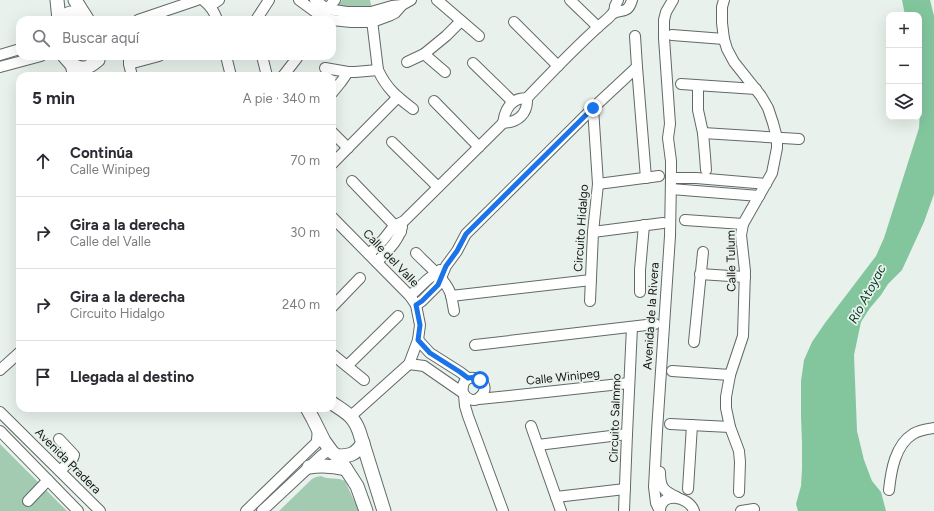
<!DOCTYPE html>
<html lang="es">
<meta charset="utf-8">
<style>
body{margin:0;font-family:Figtree,sans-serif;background:#f2f2f3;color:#2b2b33}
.controls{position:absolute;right:12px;top:12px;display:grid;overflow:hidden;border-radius:8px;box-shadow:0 4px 16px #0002}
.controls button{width:36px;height:36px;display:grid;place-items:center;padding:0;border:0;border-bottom:1px solid #e1e1e2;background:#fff;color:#2b2b33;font:20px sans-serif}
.stop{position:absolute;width:12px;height:12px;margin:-9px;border:3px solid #1a73e8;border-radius:50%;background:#fff}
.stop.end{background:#1a73e8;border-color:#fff;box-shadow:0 1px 4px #0008}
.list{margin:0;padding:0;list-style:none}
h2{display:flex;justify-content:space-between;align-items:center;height:52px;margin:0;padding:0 16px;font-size:17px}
h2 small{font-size:13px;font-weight:400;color:#7c7c81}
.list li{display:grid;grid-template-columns:26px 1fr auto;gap:12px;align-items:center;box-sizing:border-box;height:72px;padding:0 16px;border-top:1px solid #e1e1e2}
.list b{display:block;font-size:15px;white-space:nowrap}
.list p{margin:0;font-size:13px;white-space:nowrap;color:#7c7c81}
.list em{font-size:13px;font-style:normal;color:#7c7c81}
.icon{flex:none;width:22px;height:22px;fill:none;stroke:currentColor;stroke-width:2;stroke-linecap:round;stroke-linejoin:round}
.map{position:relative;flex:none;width:934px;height:511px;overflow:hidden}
.search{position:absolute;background:#fff;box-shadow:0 4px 16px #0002;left:16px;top:16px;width:320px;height:44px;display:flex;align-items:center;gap:10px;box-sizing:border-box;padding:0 14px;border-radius:12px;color:#7c7c81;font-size:15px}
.panel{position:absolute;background:#fff;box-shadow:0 4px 16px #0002;left:16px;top:72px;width:320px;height:340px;border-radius:12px}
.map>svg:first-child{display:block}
</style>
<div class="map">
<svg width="934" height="511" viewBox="0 0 934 511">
<rect width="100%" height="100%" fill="#e8f1eb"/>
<g fill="#a2cbb1">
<path d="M342,0h28l3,13 -38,-3z"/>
<path d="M0,444l67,67h-67z"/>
<path d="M321,476c8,4 16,1 24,5l14,30h-80l33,-32 4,-2z"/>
</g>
<path fill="#83c69e" d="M902,0h28l4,16v178l-10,28 -22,48 -14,14 -7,11 -11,13 -9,14 -7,33 3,76 7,29 8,21 9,11 5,19h-88l-2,-7 5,-18 1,-17v-26l-1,-27v-35l3,-21 8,-18 13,-19 51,-67 8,-18 35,-110 1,-16 -1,-23v-74h-14z"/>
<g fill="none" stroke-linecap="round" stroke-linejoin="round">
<defs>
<g id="minor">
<path d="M203,0c6,5 12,12 14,20"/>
<path d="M299,0l26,19 5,1"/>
<path d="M315,0l12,9 20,3h24l21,-6 10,-1"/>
<path d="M437,0l42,36"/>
<path d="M570,0l28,27"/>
<path d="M724,0l-2,7v16l2,16 3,10 7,13 27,34 7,12 5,15 4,15v10l-5,25 -29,51 -2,11 4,36 -2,65 -13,39 -4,22v11l4,19 9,24 1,11 -1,30"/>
<path d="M210,6l9,-6"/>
<path d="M371,12l7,58c9,19 18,26 35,39"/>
<path d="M614,13l1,-7 3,-6"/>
<path d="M326,14l1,-5 8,-9"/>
<path d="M138,20l59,-20"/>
<path d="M256,20l13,-20"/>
<path d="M332,20l19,2h21l19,-7 4,-2 7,-8 9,-5"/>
<path d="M514,22l44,44"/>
<path d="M672,35l52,4"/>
<path d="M635,36l2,31 9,111"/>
<path d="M424,54l21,18"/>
<path d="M0,55l20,-6"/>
<path d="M129,56v8l3,12"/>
<path d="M226,56l5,20"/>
<path d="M262,56l5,20"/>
<path d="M407,62l17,-8 22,-18 15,-15"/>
<path d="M473,63l40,39"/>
<path d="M129,64l30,-8"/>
<path d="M0,67l41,-11"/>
<path d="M325,68l23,4h7l23,-2"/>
<path d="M283,76l14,-18"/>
<path d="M681,84l75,5"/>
<path d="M698,86v24l5,23 2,23 1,14"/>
<path d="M332,93l9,-11 7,-10"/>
<path d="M434,101l45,46"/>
<path d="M503,123c2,-14 8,-25 24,-25 26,-27 51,-54 79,-78 3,-2 5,-5 7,-7 9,-4 15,1 19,-13"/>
<path d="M332,132l16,16"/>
<path d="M703,133l96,6"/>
<path d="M392,142l46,45"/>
<path d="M332,164l66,-67"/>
<path d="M671,178h25l70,6"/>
<path d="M352,181l49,51"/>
<path d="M598,184l61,-8"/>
<path d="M671,189l88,7"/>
<path d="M332,217l78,79 6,9 4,20 -2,15 -9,24 -58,52"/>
<path d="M685,220l58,4"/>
<path d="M593,232l70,-9"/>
<path d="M416,253c11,12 30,26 35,42 1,5 2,10 3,16"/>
<path d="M369,254l14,-14 11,-14 10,-5 99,-98c15,-1 25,-9 24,-25"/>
<path d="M377,262c10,-11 21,-20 25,-35"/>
<path d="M700,274l45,3"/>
<path d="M640,292v-22l4,-45"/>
<path d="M410,296l17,-16 13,-10"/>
<path d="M451,296l140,-16"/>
<path d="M590,301l3,-69 5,-48 -5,-76"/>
<path d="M416,305l6,-4 16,-16 8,-19 11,-15 9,-17 127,-126 44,-41"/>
<path d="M332,307l28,-29"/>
<path d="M418,340l12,13 30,19 8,6"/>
<path d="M694,342l9,-90"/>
<path d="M475,345l180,-21"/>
<path d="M332,354l32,26"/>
<path d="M409,364l15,2 39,27c4,7 12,10 18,3 15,-16 -22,-30 -18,-3"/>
<path d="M347,366l51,-50"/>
<path d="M0,370l20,-18"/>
<path d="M672,371l58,4"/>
<path d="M464,395l1,11 3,10 35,95"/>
<path d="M479,399l30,-3 120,-13"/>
<path d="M0,412l100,99"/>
<path d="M670,424l60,3"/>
<path d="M531,426l30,85"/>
<path d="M0,431l78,80"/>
<path d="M59,439l15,16 -1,3 -13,13"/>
<path d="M538,445l89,-11"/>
<path d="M660,472c0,15 3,19 17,25"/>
<path d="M688,489l4,-64"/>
<path d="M889,490c2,-19 6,-45 24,-56 6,-4 14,-5 21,-6"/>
<path d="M556,497l69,-8"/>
<path d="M28,501l20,-21"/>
<path d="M659,509l-3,-6 -2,-16 3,-56 13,-195 1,-58v-17l-3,-23 2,-14 -6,-86v-18l2,-8 7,-12"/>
<path d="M246,511l70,-68 1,-3 1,-12"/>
<path d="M262,511l60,-56 4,-3h6"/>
<path d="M624,511l3,-77 5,-107"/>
<path d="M660,511c0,-20 29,-15 34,0"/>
<path d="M741,511l13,-2"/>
</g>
<g id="major">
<path d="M57,0l2,20"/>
<path d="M75,0l12,19"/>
<path d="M59,20c10,-9 13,-8 25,-5"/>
<path d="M64,56l8,9 3,11"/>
<path d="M72,65c13,5 15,4 26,-5"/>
<path d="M332,403c13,9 21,12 27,28l25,80"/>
<path d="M307,408l6,11 11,22 8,11 5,4 9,13 11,17 9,25"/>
<path d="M337,456c13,0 18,-1 26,-13"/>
<path d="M309,467c13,-2 25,-1 37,2"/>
</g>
</defs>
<use href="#minor" stroke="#626a65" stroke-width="12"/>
<use href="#major" stroke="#626a65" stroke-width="15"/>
<use href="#minor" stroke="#fff" stroke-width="10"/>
<use href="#major" stroke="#fff" stroke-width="13"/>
</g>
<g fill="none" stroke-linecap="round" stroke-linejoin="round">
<path stroke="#1a73e8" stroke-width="5" d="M480,380c-4,-3 -7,-3 -12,-2l-8,-6 -30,-19 -12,-13 2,-15 -4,-20 6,-4 16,-16 8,-19 11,-15 9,-17 127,-126"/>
</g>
<g text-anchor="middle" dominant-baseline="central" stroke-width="3.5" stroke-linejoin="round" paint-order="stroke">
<g font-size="12" fill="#121513" stroke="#e8f1eb">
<text transform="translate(581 228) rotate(-86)">Circuito Hidalgo</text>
<text transform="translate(391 258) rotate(46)">Calle del Valle</text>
<text transform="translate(731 261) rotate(-91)">Calle Tulum</text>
<text transform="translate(651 316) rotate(-86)">Avenida de la Rivera</text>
<text transform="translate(563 377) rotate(-6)">Calle Winipeg</text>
<text transform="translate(615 418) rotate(-88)">Circuito Salmmo</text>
<text transform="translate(68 461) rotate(45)">Avenida Pradera</text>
</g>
<g font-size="13" font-style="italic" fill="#033b22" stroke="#e8f1eb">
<text transform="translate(867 294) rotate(-62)">Río Atoyac</text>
</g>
</g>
</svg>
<div class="controls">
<button>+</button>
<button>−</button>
<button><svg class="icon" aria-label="layers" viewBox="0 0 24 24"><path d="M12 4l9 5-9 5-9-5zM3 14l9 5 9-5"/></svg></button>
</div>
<div class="stop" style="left:480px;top:380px"></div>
<div class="stop end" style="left:593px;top:108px"></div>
<div class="search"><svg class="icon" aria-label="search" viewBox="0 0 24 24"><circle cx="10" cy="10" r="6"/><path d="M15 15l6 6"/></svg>Buscar aquí</div>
<section class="panel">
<h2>5 min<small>A pie · 340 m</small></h2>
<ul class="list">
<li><svg class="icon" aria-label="ahead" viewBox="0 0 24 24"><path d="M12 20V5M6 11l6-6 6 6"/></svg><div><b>Continúa</b><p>Calle Winipeg</p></div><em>70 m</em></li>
<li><svg class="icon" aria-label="right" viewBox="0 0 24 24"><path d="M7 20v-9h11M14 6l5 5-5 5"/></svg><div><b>Gira a la derecha</b><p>Calle del Valle</p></div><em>30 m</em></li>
<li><svg class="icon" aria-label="right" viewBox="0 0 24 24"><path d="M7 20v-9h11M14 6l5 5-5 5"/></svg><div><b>Gira a la derecha</b><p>Circuito Hidalgo</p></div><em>240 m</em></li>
<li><svg class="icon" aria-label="arrive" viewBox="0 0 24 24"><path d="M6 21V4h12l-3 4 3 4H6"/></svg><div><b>Llegada al destino</b></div></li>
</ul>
</section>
</div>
